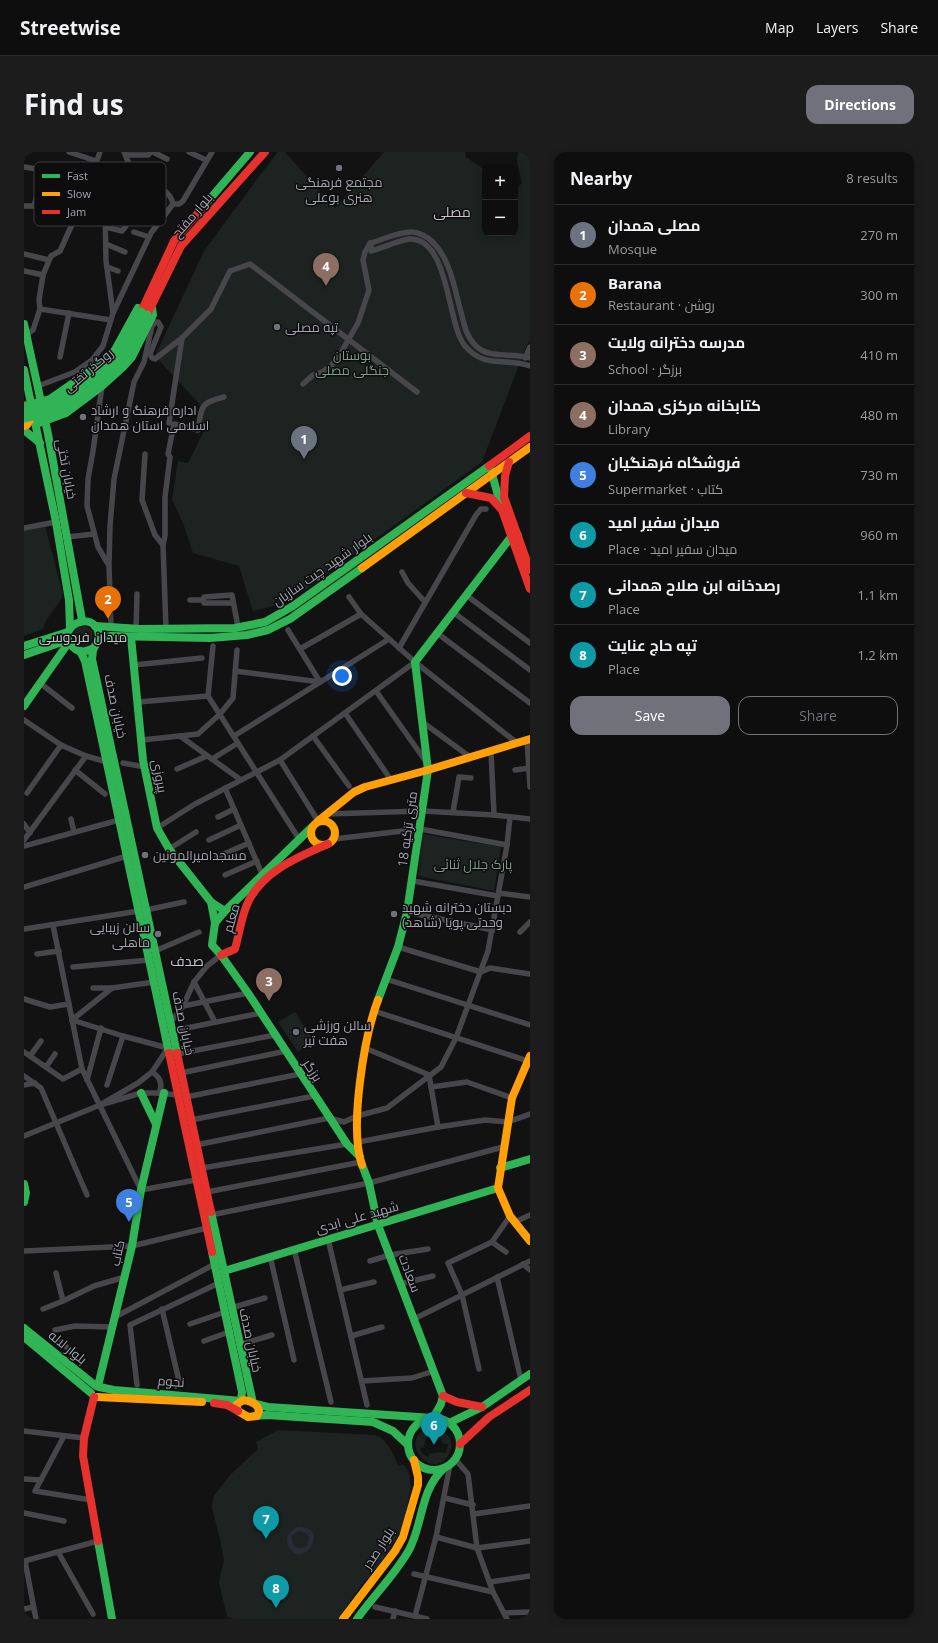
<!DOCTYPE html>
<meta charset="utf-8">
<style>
body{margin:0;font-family:"Open Sans",Cairo,sans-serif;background:#1c1c1c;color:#f1f3f6}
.controls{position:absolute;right:12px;top:12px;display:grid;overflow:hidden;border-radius:8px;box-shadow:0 2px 10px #0003}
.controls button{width:36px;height:36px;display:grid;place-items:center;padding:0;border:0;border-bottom:1px solid #2e2e2e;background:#0e0e0e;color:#f1f3f6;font:20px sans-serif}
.you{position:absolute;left:318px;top:524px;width:14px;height:14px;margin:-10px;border:3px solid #fff;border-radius:50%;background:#1a73e8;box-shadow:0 0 0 6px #1a73e833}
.badge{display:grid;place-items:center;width:26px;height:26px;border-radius:50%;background:#71717b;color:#fff;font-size:13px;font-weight:700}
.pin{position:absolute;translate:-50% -33px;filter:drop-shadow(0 1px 2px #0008)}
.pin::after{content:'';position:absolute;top:21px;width:14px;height:12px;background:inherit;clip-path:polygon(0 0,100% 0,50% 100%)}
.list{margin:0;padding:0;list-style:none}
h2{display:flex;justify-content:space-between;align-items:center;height:52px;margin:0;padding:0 16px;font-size:17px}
h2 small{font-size:13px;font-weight:400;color:#9b9c9e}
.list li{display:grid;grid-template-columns:26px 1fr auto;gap:12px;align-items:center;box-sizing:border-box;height:60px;padding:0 16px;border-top:1px solid #2e2e2e}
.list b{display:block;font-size:15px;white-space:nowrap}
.list p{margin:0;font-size:13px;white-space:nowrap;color:#9b9c9e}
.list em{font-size:13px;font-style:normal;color:#9b9c9e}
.actions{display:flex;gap:8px;padding:12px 16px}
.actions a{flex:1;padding:9px 0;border:1px solid #71717b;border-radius:12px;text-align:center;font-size:14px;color:#71717b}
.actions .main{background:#71717b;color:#fff}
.map{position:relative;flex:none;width:506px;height:1467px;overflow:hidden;border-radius:12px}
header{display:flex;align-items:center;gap:24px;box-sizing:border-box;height:56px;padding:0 20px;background:#0e0e0e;border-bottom:1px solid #2e2e2e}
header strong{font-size:19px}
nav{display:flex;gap:22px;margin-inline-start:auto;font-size:14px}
.intro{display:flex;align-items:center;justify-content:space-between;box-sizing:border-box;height:96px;padding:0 24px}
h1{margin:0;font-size:28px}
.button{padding:10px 18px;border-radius:12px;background:#71717b;color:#fff;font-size:14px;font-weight:700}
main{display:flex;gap:24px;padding:0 24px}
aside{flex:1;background:#0e0e0e;border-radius:12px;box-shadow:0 2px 10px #0003}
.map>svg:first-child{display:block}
</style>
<header>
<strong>Streetwise</strong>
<nav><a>Map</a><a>Layers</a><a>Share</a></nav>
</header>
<div class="intro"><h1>Find us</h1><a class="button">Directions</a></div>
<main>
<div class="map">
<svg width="506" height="1467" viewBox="0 0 506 1467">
<rect width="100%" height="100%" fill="#121213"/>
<g fill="#1c2320" fill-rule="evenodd">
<path d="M254,0h7l50,56 49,-56h81l1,5 19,13v63h30v-43l7,-7 -5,-21 1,-10h12v188l-5,9 -43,113 -177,128 -24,14 -28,7 -14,-45 -46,-13 -10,-30 -11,-23 6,-39 10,2 15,-30 -1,-26 -47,-51 49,-105 56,-76z"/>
<path d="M462,320l1,2 -205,147 -25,9 -26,4 -114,-1 -1,-2 109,1 64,-18z"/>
<path d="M21,374l18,68c-4,13 -17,21 -20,35l-19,7v-106z"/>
<circle cx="59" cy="484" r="10"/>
<path d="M399,682l78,13 -7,44 -76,-15z"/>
<path d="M271,860l19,29 -16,11 -20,-30z"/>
<path d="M409,1275c14,2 24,15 15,29 -18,27 -54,-21 -15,-29zM407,1278l5,1v4l5,4 2,5h5l-1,5 -2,4c-5,-2 -9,1 -15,0l-2,4 -5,-3 -3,-5 4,-2 1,-6 3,-5 -2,-3z"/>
<path d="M254,1278l97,5c13,4 18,20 24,31l4,-2 6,8 2,15 -7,34 -5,13 -17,27 -22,26 -22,32h-104l-7,-2 -8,-35 5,-22 -3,-17 -9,-35 1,-11 17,-22 28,-26 -2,-7z"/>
</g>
<path fill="#292b35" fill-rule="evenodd" d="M274,1375c34,-2 5,45 -9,20 -5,-9 1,-17 9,-20zM274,1379l8,2 3,5 -2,8c-9,5 -16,0 -15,-10z"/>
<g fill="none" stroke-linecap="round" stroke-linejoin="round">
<g stroke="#47474b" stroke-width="5.5">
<path d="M45,0l27,9"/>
<path d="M100,0l10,24c12,9 35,9 39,28"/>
<path d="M129,0l14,7"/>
<path d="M165,0l17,8"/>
<path d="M102,3h22l3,-3"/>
<path d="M0,15l20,3 -10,36h-10"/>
<path d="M47,26l17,7"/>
<path d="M16,31l65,26 1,52 7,52"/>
<path d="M102,43l8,-19"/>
<path d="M149,52h6l4,-3 29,-49"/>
<path d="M132,55l9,8"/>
<path d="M82,75l16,4 4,-5"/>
<path d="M110,80l15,5"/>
<path d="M347,91v8c11,-3 29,-11 38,-12 41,-2 38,87 56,107 21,24 41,11 65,20"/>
<path d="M347,91c13,-4 27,-11 41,-11 6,0 11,3 16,6 22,17 26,49 33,74 3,12 5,24 14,33 14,15 38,7 55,13"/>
<path d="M82,92l19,8"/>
<path d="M0,102l25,6"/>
<path d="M83,115l11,4"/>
<path d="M0,119l19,4"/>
<path d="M16,157l71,11"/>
<path d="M129,173l2,-3h3l3,5 -11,27 2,4 3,1 27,-21 29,-29 19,-38 20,-7 167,128"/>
<path d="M2,183l7,-5 7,-21 -1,-9 4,-25 8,-19 9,-5 23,-51 17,-48"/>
<path d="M36,205l9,-44"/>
<path d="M501,206l5,-11"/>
<path d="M279,232l10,-9 9,-3 9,-6 8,-10 19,-33 11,-33 -6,-30 2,-8 5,-9"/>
<path d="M14,234l37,-14 17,-12 11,-14 10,-33 38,-80 22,-29"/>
<path d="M78,234l-9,65 -5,28 -1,27 11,41 10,17"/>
<path d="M145,271l13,-85"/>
<path d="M121,302l-3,46 13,35 8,10 3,84"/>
<path d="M0,376l32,-6"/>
<path d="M43,385l27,-3"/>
<path d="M139,393l2,-9v-39l5,-40 -2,-3 6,-30 24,6c4,-23 1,-27 26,-33"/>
<path d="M378,420l6,11 17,19"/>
<path d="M442,443l64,48"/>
<path d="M325,445l12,17 54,48 102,81"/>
<path d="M166,448h13l1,-3 28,-2 6,32"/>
<path d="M179,448l1,3h29"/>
<path d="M429,460l77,58"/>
<path d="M87,476l-2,-63 1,-39 4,-47 20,-97 10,-20 9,-41"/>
<path d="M112,477l1,-35"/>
<path d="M264,478l32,52"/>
<path d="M413,481l93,70"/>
<path d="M189,494l-5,50 91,143"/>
<path d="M375,496l77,-133 5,-6h5"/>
<path d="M276,497l61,-35"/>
<path d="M110,513l68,-7"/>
<path d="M211,519l85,11"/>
<path d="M16,531l32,25"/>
<path d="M352,539l51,72"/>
<path d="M114,550l70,-6"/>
<path d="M321,561l46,67"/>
<path d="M0,568l37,25 25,11 21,6"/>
<path d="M397,569l49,36"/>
<path d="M156,584l61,44"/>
<path d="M210,584l155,-97"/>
<path d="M289,584l36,50"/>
<path d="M118,588l56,-6 22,-20 13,-16 4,-48"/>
<path d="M503,588l3,47"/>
<path d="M467,599l3,64"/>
<path d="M188,607l26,-16"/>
<path d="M256,608l38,61"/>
<path d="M99,611l22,4"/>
<path d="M153,617l30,-13"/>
<path d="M51,618l30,24"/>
<path d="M491,618l15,-2"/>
<path d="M201,636l37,86"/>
<path d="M3,641l34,-48"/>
<path d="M429,660l6,-35 12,1"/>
<path d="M303,662l96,-3 71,4 36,4"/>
<path d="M194,665l16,-8"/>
<path d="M47,667l3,13"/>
<path d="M0,672l6,9"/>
<path d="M133,676l38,-24 85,-44 135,-98"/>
<path d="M310,687l86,-10 87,16"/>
<path d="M0,688l62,-84"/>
<path d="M185,688l32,-15"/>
<path d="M0,694l95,-26"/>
<path d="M145,697l27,-17"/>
<path d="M193,705l32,-14"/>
<path d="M201,723l32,-14"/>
<path d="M389,729l85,15"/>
<path d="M0,735l103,-31"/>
<path d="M475,741l31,4"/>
<path d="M122,758l38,-8"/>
<path d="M383,760l86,18"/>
<path d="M29,773l29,144 59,121 55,-10"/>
<path d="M0,777l115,-18"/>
<path d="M496,780l10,-10"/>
<path d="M374,795l83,25 9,-4 40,6"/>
<path d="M131,799l44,-19"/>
<path d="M13,802l22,-3"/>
<path d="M49,815l76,-7"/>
<path d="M362,827l144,46"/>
<path d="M170,830l21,40"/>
<path d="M69,836h19"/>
<path d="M0,847l26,8 19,-3"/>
<path d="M159,854l65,-13"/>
<path d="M350,859l154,50"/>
<path d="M48,868l51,16 45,12 -16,24 -14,11 -38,22"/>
<path d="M48,868l40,-32 42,-6"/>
<path d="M146,871l13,-17 11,-24 13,-16 14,-11"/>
<path d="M148,879l89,-18"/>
<path d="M341,896l64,27 9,52"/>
<path d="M0,900l39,27 19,-10"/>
<path d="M153,902l98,-19"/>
<path d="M6,904l11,-15"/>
<path d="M22,915l9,-13"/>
<path d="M128,920c8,5 11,12 7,21"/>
<path d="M157,921l105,-22"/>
<path d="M0,924l17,12 46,107"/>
<path d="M63,928l14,-52"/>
<path d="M0,933l11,-2"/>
<path d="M83,933l16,-49"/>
<path d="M407,935l36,-5 45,16"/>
<path d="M162,945l114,-23"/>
<path d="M167,968l123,-24"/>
<path d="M0,984l76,-31 41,-12h18l19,2"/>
<path d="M334,990l80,-15 47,-7 23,2 22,-8"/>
<path d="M172,993l133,-27 15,4 13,-6 30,-8 54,-41 15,-29 32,-87 19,-106 3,-28"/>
<path d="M178,1016l145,-24"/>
<path d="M183,1040l154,-30"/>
<path d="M187,1063l158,-32 134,-36"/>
<path d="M491,1070l15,-7"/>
<path d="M304,1087l39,166"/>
<path d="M468,1090l14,10"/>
<path d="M270,1097l37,153"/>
<path d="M0,1099l108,-5 75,-18"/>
<path d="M246,1104l24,104"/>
<path d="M346,1109l20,-6 38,-6"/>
<path d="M499,1112l7,6"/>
<path d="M32,1121l7,28"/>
<path d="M473,1125l24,103"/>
<path d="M376,1132l33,-8"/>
<path d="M316,1138l34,-8"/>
<path d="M207,1156l34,-10"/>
<path d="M19,1157l20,-8 31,-15 31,-9"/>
<path d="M138,1157l18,76"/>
<path d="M91,1165l100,-53"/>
<path d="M390,1167l116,-58"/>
<path d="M166,1172l35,-12"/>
<path d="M31,1178l20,-4 37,1"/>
<path d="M327,1184l31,-9"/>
<path d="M180,1189l25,-9"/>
<path d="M37,1190l13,12 -7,10"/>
<path d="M215,1193l33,-10"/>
<path d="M455,1217l-17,-74 -14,-32 44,-21 18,-26"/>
<path d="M338,1229l50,-3 22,-7"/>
<path d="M113,1233l-7,-60 89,-42"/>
<path d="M0,1279l60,7"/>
<path d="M40,1284l-29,55 56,9"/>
<path d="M431,1307l13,15 9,74 16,44 14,27"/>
<path d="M0,1327l17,1"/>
<path d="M421,1346l28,7"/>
<path d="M0,1361l40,8"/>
<path d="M450,1362l56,-8"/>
<path d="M412,1385l41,11 53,-7"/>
<path d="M34,1400l35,62"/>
<path d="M0,1409l74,-20"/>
<path d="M1,1409l11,58"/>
<path d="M390,1422l79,18"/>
<path d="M466,1430l40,-6"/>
<path d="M351,1455l52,12"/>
<path d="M0,1457l9,-2"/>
<path d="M480,1461l26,-1"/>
<path d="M391,1464l21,-79 14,-72"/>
<path d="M369,1467l2,-8"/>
</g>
<g stroke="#30b455" stroke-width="8">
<path d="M179,55l47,-55"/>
<path d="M0,172l24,110 34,186"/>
<path d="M0,218l32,152 13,78 1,28"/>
<path d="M0,254l26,-7 56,-39 9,-10 23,-42"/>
<path d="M15,271l27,-10 36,-27 21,-19 9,-10 21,-42 -1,-7"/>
<path d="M0,278l16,13"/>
<path d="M467,318l10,37"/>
<path d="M71,474l45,3 95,-1 30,-6 28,-16 196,-140"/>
<path d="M107,485l12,123 14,68 12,21 42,53 14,9"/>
<path d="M75,488l11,-4 100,2 37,-3 21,-5 22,-11 72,-51"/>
<path d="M0,494l44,-14"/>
<path d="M70,496c-7,3 -14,6 -20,0 -23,-20 22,-42 25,-12 0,5 -4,9 -6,14l-1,9 85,394"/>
<path d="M56,499l5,10 84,392"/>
<path d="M0,503l44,-15"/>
<path d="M0,554l45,-64"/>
<path d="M288,675l-87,84 -10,12 -3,22 9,10 27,38 99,151 13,13"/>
<path d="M187,750l4,21"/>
<path d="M354,848l20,-53 9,-35 21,-142 -13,-108 96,-125 7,-2"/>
<path d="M117,941l15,31"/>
<path d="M338,1013l7,18 9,42 65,171"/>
<path d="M476,1016l30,-9"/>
<path d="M0,1032l2,9 -2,9"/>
<path d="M187,1060l42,191"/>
<path d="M200,1119l274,-83"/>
<path d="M0,1176l72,58"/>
<path d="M0,1185l67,56"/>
<path d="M74,1234l34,-140 9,-56 23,-97"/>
<path d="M75,1235l15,3 127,11 1,-9 -30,-140"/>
<path d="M232,1252l12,3 165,11 8,-14 2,-8"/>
<path d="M231,1264l12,-1 106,7 20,9 15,14"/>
<circle cx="410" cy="1292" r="26"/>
<path d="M425,1271l33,-16 48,-33"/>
<path d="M74,1389l14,78"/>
<path d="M333,1467c16,-23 38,-44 52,-69 14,-26 11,-59 34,-81"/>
</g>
<g stroke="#ff9f0a" stroke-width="8">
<path d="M0,274l3,-1 3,-5 -2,-9"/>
<path d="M338,416l168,-121"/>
<circle cx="299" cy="681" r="12"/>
<path d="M294,669l36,-29 11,-5 63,-17 102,-31"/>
<path d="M506,904l-18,42 -14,90 12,28 20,25"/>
<path d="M338,1013c-13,-37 2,-128 16,-165"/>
<path d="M73,1245l105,5"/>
<path d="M219,1248c8,1 14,3 16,11l-2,5 -9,1 -10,-6 -2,-6z"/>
<path d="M319,1467l52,-68 8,-14 15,-52v-8l-4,-17"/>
</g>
<g stroke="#e5322d" stroke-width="8">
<path d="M117,160l33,-71 29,-34"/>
<path d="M123,163l34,-69 84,-94"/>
<path d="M485,310l-4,14 -1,21 26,73"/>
<path d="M465,314l41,-30"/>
<path d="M442,341l25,5 11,12 28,79"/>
<path d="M197,803l14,-6c4,-14 6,-29 11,-42 13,-34 51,-50 82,-63"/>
<path d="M145,901l43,199"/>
<path d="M153,901l34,159"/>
<path d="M419,1244l14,6 25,5"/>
<path d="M70,1245l-10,41 -1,18 15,85"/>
<path d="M190,1251l13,2 11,6"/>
<path d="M436,1292l29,-27 41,-27"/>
</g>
<g stroke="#30b455" stroke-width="9">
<path d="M0,259c40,-5 81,-35 102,-68 6,-10 10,-21 15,-31"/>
<path d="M0,266l22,-5 15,-6 39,-27 27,-27 20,-38"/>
</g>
</g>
<g fill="#71717b" stroke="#0d0d0e" stroke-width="1.5">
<circle cx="315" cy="16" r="4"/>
<circle cx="253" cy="175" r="4"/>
<circle cx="59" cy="265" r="4"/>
<circle cx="121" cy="703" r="4"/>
<circle cx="370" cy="762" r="4"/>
<circle cx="134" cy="782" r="4"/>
<circle cx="272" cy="880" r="4"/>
</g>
<g text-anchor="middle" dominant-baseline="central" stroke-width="3" stroke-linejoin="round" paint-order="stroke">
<g font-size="13" fill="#a4a4b3" stroke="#0d0d0e" text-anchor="start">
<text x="315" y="30" text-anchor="middle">مجتمع فرهنگی<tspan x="315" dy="15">هنری بوعلی</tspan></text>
<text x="261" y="175">تپه مصلی</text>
<text x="67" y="258">اداره فرهنگ و ارشاد<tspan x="67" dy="15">اسلامی استان همدان</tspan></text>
<text x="129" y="703">مسجدامیرالمونین</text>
<text x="378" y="755">دبستان دخترانه شهید<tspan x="378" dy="15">وحدتی پویا (شاهد)</tspan></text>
<text x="126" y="775" text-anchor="end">سالن زیبایی<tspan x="126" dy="15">ماهلی</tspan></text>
<text x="280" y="873">سالن ورزشی<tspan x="280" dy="15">هفت تیر</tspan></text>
</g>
<g font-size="13" fill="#a4a4b3" stroke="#0d0d0e">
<text transform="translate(168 63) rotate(-49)">بلوار مفتح</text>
<text transform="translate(64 218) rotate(-40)">روگذر تختی</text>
<text transform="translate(43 317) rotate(79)">خیابان تختی</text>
<text transform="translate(298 417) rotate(-35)">بلوار شهید چیت سازیان</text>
<text transform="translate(92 554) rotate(78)">خیابان صدف</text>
<text transform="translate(136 624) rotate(79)">پیروزی</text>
<text transform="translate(383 677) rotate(-82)">18 متری تزکیه</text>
<text transform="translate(207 766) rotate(-74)">معلم</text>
<text transform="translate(160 871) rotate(78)">خیابان صدف</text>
<text transform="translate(289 918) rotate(57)">برزگر</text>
<text transform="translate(333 1065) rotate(-16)">شهید علی ابدی</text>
<text transform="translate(93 1101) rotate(-78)">کتاب</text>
<text transform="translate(386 1121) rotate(69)">سعادت</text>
<text transform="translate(227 1188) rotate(78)">خیابان صدف</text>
<text transform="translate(44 1195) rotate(39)">بلوار لاله</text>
<text transform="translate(147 1229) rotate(4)">نجوم</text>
<text transform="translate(354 1396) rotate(-57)">بلوار صدر</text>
</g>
<g font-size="13" fill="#7c9e89" stroke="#0d0d0e">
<text x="328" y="203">بوستان<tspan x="328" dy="15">جنگلی مصلی</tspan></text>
<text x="449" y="712">پارک جلال ثنائی</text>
</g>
<g font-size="14" fill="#c5c5d0" stroke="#0d0d0e">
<text x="428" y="59">مصلی</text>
<text x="59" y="484">میدان فردوسی</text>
<text x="163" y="808">صدف</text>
</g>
</g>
<rect x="10" y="10" width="132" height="64" rx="6" fill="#0d0d0e" stroke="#3a3a40" stroke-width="1"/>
<rect x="18" y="22" width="18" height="4" fill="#30b455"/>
<rect x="18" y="40" width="18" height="4" fill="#ff9f0a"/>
<rect x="18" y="58" width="18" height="4" fill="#e5322d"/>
<g font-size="11" fill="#a4a4b3">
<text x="43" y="28">Fast</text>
<text x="43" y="46">Slow</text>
<text x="43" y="64">Jam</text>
</g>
</svg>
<div class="controls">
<button>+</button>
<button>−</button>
</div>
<div class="you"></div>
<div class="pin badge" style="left:280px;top:307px;background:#6b7280">1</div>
<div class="pin badge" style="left:84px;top:467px;background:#e8710a">2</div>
<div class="pin badge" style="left:245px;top:849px;background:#8d6e63">3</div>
<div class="pin badge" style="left:302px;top:134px;background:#8d6e63">4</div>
<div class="pin badge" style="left:105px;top:1070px;background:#3f7fe0">5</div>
<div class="pin badge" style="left:410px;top:1293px;background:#0f9aa8">6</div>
<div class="pin badge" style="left:242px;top:1387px;background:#0f9aa8">7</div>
<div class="pin badge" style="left:252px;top:1456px;background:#0f9aa8">8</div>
</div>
<aside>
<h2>Nearby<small>8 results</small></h2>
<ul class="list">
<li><span class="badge" style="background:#6b7280">1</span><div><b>مصلی همدان</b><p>Mosque</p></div><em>270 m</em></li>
<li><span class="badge" style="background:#e8710a">2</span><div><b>Barana</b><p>Restaurant · روشن</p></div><em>300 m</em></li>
<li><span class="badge" style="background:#8d6e63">3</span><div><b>مدرسه دخترانه ولایت</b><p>School · برزگر</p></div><em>410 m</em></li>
<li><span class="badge" style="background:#8d6e63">4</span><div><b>کتابخانه مرکزی همدان</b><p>Library</p></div><em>480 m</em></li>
<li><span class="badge" style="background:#3f7fe0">5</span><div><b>فروشگاه فرهنگیان</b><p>Supermarket · کتاب</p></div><em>730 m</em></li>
<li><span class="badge" style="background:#0f9aa8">6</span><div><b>میدان سفیر امید</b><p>Place · میدان سفیر امید</p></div><em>960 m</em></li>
<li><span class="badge" style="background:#0f9aa8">7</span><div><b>رصدخانه ابن صلاح همدانی</b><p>Place</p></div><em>1.1 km</em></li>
<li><span class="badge" style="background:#0f9aa8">8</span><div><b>تپه حاج عنایت</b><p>Place</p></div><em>1.2 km</em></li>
</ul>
<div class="actions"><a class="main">Save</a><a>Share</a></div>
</aside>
</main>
